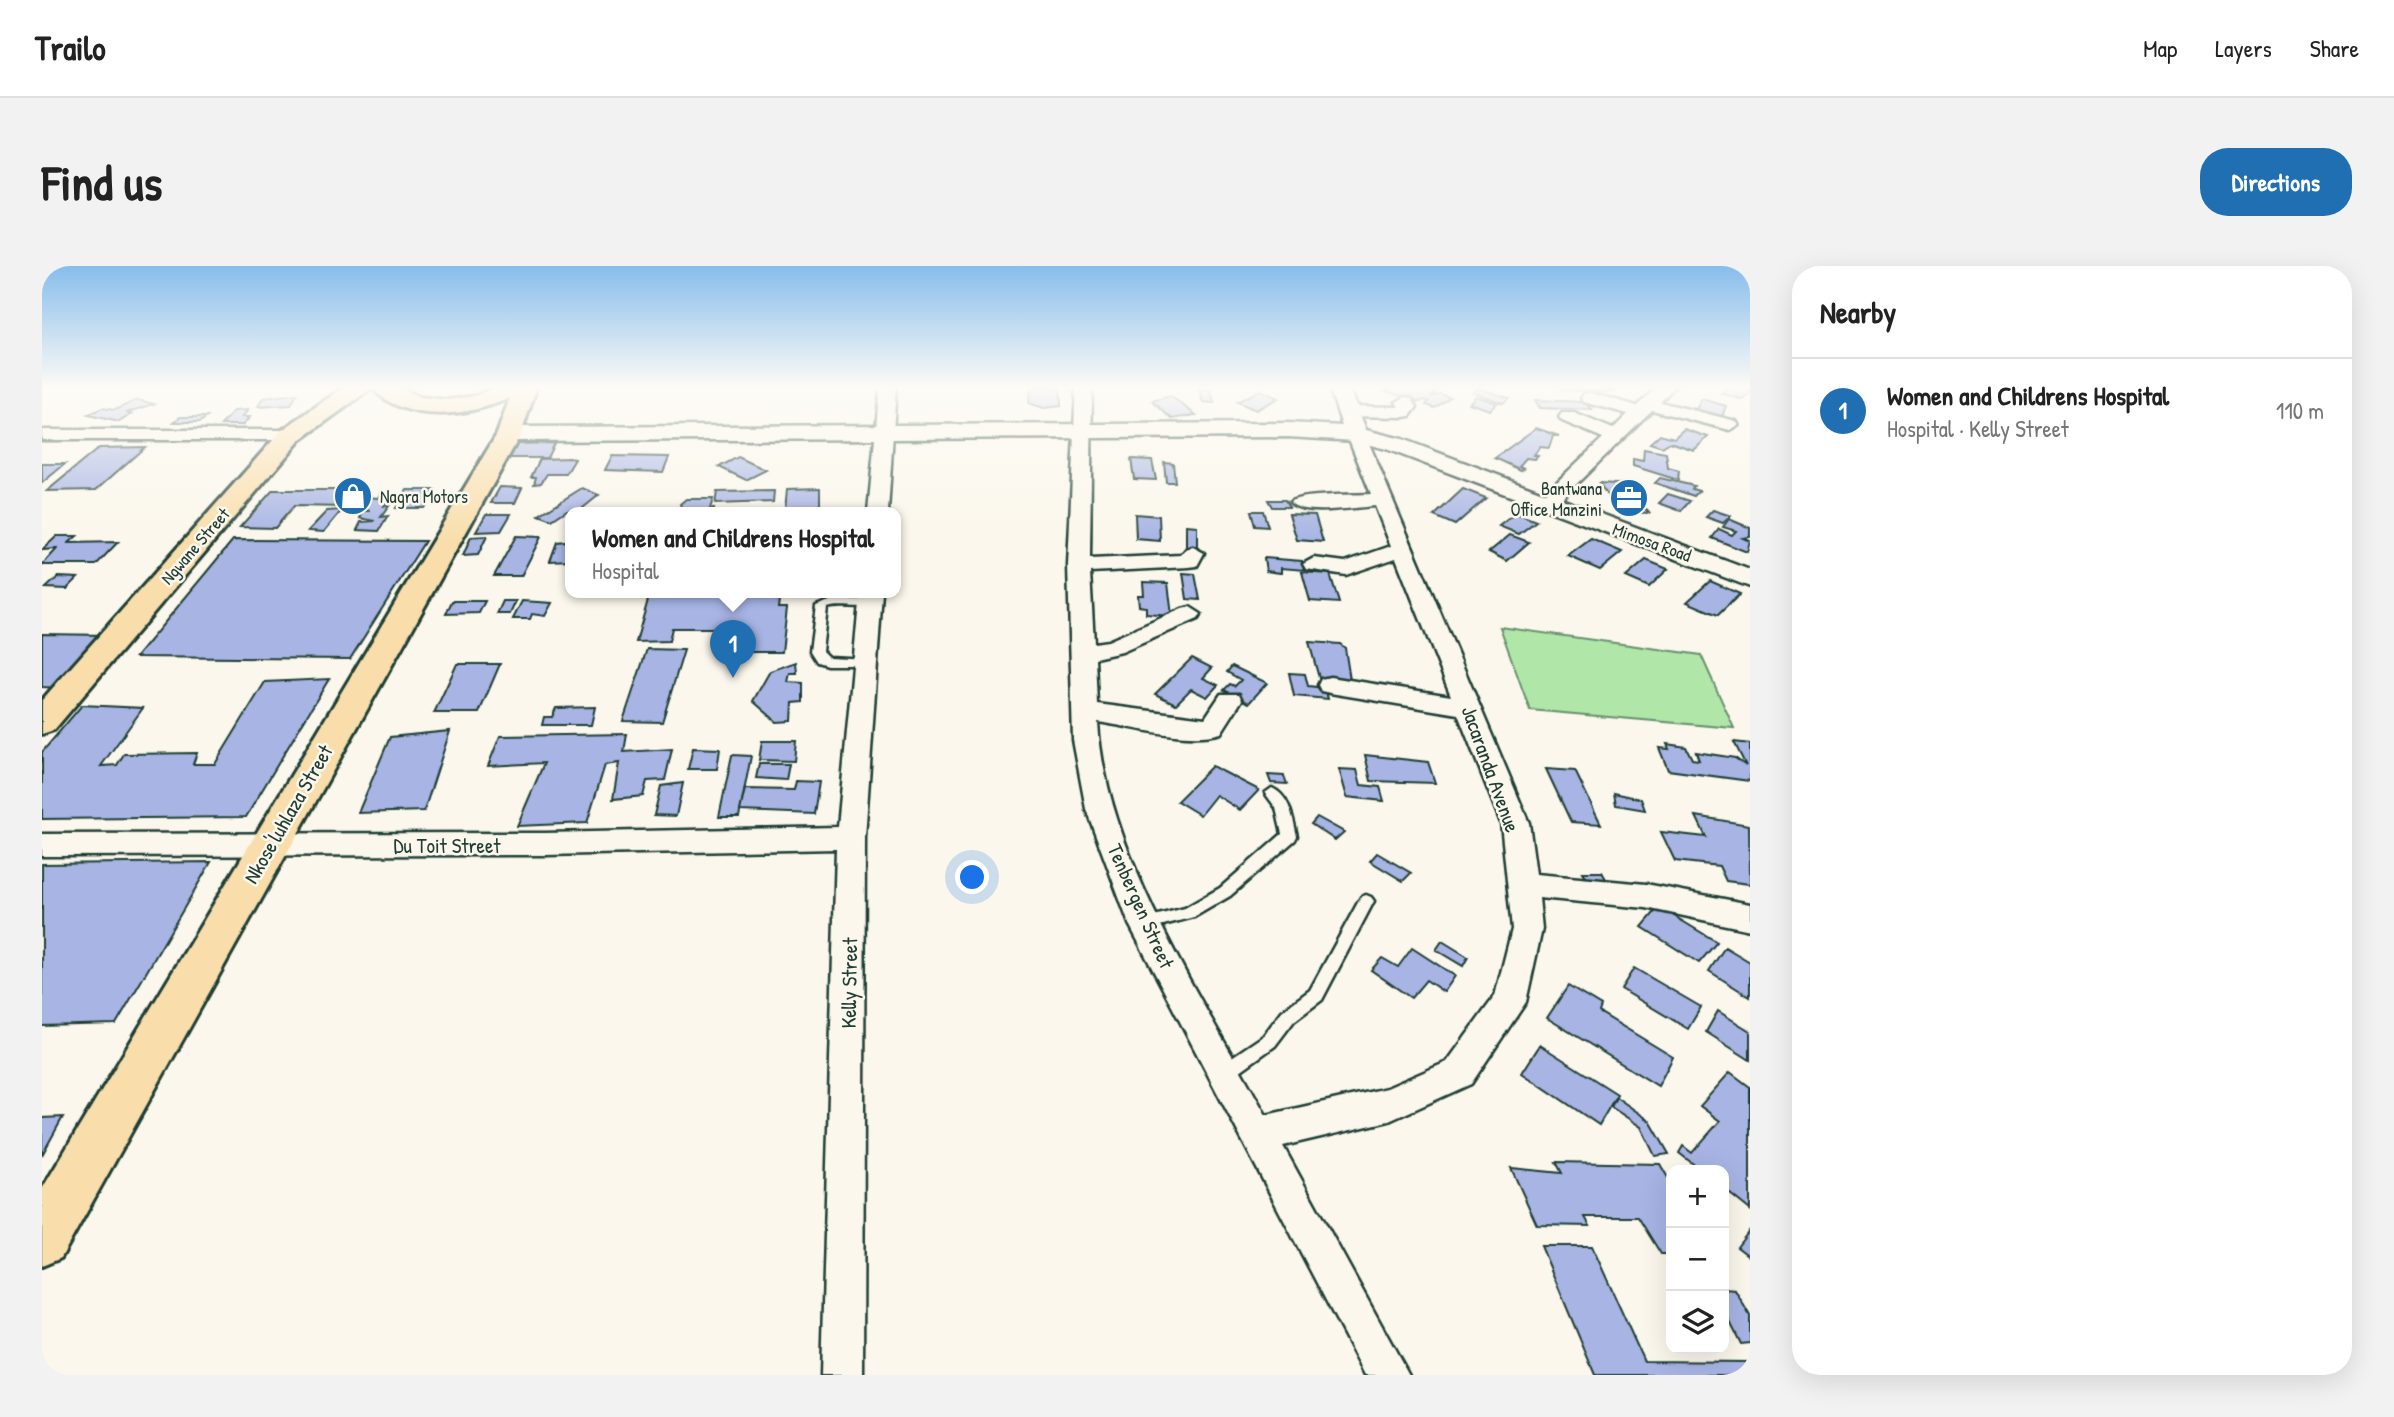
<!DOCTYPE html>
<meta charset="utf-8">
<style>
body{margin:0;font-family:"Patrick Hand",sans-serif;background:#f2f2f2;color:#222}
.controls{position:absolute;right:21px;bottom:21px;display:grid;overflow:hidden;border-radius:14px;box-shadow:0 7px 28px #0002}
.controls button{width:63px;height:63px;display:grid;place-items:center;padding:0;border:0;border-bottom:2px solid #e0e0e0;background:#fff;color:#222;font:35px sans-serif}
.you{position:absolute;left:931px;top:612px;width:24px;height:24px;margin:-18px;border:5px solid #fff;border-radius:50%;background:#1a73e8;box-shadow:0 0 0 10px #1a73e833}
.badge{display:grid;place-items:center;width:46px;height:46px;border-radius:50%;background:#1f6fb2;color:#fff;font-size:23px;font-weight:700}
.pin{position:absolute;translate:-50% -58px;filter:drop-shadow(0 2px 4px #0008)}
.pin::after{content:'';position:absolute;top:37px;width:24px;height:21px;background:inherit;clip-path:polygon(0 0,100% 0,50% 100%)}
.popup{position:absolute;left:523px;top:241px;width:336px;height:91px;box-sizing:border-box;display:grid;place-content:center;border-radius:14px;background:#fff;filter:drop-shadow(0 2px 5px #0005);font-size:23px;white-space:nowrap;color:#767676}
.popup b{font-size:26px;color:#222}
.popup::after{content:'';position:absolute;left:50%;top:100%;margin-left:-14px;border:14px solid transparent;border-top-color:#fff}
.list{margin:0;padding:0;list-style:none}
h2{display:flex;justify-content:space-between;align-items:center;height:91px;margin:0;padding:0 28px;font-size:30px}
h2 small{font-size:23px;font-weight:400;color:#767676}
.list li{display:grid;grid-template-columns:46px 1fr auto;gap:21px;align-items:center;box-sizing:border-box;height:105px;padding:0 28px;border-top:2px solid #e0e0e0}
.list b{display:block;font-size:26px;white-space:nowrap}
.list p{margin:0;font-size:23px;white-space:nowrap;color:#767676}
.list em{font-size:23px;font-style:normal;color:#767676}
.icon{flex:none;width:38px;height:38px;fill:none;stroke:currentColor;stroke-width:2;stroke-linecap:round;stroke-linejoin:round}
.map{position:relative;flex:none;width:1708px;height:1109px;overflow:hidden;border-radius:28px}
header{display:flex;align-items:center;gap:42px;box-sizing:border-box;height:98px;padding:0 35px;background:#fff;border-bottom:2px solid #e0e0e0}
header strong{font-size:33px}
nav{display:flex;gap:38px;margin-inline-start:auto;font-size:24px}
.intro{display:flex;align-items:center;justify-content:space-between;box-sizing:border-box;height:168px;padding:0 42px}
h1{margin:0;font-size:49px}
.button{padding:18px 32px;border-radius:28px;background:#1f6fb2;color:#fff;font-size:24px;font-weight:700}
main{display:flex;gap:42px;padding:0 42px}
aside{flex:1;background:#fff;border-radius:28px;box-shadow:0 7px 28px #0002}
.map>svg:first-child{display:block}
</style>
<header>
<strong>Trailo</strong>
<nav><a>Map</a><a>Layers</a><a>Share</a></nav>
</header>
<div class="intro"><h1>Find us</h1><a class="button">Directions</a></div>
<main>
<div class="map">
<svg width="1708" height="1109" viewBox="0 0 1708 1109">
<rect width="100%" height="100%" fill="#fbf7ec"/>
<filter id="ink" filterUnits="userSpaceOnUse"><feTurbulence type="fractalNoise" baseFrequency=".0143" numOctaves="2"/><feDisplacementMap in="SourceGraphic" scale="14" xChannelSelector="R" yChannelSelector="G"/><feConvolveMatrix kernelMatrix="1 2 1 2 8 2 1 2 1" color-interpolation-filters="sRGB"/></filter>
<g filter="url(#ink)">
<path fill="#b1e6a9" stroke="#68926e" stroke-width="2" d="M1458,361l201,28 33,73 -204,-18z"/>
<g fill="#a7b4e4" stroke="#1f3d34" stroke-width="2">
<path d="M989,120h29l1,20 -17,2 -15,-5z"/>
<path d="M1352,120h43l-3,2 5,1 -8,8 9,-3 10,3 -15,11 -9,-3 3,-4 -5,-1 -4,2 -34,-11z"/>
<path d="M1518,120h49l5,6 -51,-2z"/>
<path d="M1688,120l20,1v8l-7,5 -22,-7z"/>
<path d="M1436,122l31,10 -6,5 -30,-11z"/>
<path d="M1157,124h12l3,13 -11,-1z"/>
<path d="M1218,124l18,8 -22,12 -19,-8z"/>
<path d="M255,128l-6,11 -33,2 5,-9z"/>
<path d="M1128,130l26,19 -24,4 -20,-18z"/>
<path d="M1434,130l21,7 -7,7 -21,-7z"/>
<path d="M1660,133l24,7 -6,16 -32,-9 3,-5 5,1z"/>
<path d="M95,134l17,4 -28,9 6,1 -13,8 -31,-7 14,-7 13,2z"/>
<path d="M1493,134l51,2 6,8 -52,-2z"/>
<path d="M206,144l-6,7h8l-7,8h-22l13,-14z"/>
<path d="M138,151h27l-7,5h-26z"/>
<path d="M1494,162l23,8h-6l-4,12 -9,-1 -6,8 4,1 -3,3 -9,-1 -7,8 5,2 -3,2 -26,-12z"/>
<path d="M1642,163l24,8 -14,13 -24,-8 -8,5 -12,-4 10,-9 14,4z"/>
<path d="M512,177l-7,15h-42l11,-14z"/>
<path d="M103,181l-49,43 -49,1 52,-43z"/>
<path d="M1602,183l22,4 2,15 11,3 -1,9 -45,-14v-7l10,2z"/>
<path d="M570,190l57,1 -6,15 -58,-2z"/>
<path d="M696,191l28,13 -20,10 -27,-13z"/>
<path d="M528,192l5,1 -9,15h-19l-6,9 -7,1 2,-7h-5l9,-18z"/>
<path d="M1089,193l21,1 4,20 -22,-1z"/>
<path d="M1122,196l9,1 2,19h-9z"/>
<path d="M0,198h23l-23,19z"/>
<path d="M1618,212l34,8 -2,3 7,2 -5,5 -39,-13z"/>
<path d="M1557,217l33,2 7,7h-9l12,7h-5l12,14 -24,-1 -8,-8 -4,-1z"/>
<path d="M458,221l22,1 -7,15h-24z"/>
<path d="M540,222l17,7 -21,17 -11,-2 -15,10 -13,-5z"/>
<path d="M778,222v21l-35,1 2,-21z"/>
<path d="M1421,223l23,9 -31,27 -21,-9z"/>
<path d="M231,224h87l-12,17 -54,-1 -19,22 -35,-1z"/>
<path d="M365,224h28l-11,18h-28z"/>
<path d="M732,225l-1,11 -58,2 2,-12z"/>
<path d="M338,228l11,1 -7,11h5l-8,11 7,-1 -9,15 -22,-1 4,-8 14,-1 -15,-3 3,-7h6l-6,-4 5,-10 10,1z"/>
<path d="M1626,228l22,7 -9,10 -22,-8z"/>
<path d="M644,233h27l-3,10h4l-1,3h-30l-3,-8z"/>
<path d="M1226,234h17l4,7h-17z"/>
<path d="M300,244l-18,22 -16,-1 19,-20z"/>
<path d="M1671,244l18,6 -8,7 -17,-6z"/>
<path d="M1209,245h12l5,16 -13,-1z"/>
<path d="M1474,247l20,8 -17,13 -20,-8z"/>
<path d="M444,248h25l-10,17 -25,1z"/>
<path d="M1093,248l24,2 1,25 -24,-2z"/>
<path d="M1247,248l26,1 8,27 -26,-2z"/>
<path d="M1687,253l21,9v9l-7,1 7,3 -3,11 -35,-14 7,-9 13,6 4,-4 -13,-4z"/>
<path d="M1144,259l11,1v23l-11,-1z"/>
<path d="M1468,269l19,7 -22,19 -18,-9z"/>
<path d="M15,270h20l-8,7 49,-1 -22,23h-54l15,-16 -15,1z"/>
<path d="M445,270l-9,19 -15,1 8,-19z"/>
<path d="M474,270l25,1 -20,39h-27z"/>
<path d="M1549,273l31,13 -22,18 -32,-14z"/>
<path d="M191,274l192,1 -75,118 -214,-2z"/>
<path d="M523,275l5,1v18l-20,1 7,-19z"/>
<path d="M1222,292l38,3 3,9 -24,-2v5l-15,-2z"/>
<path d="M1604,294l22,9 -19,18 -23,-10z"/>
<path d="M1260,306l28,2 9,29 -29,-2z"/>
<path d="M1141,307l12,1 5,26 -13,-1z"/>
<path d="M16,311l20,1 -11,11 -21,-1z"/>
<path d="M1668,315l30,13 -22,21 -31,-13z"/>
<path d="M1101,316l25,1 4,33 -26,-2v-7l-7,-1 -1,-11h6z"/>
<path d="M608,327h130l-2,15h9l-5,44h-67l5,-24h-48l-3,13 -33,1z"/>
<path d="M410,335h33l-6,12 -33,1z"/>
<path d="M461,335h13l-6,13h-13z"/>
<path d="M480,335l16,1 14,1 -7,13 -13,-2 -2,5h-17z"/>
<path d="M0,368l65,1 -47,53 -18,-1z"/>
<path d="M1267,376l31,2 5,4 5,32 -31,-2z"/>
<path d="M605,383l37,1 -22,72 -39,-1z"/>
<path d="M1150,392l20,10 -9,10 15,7 -11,12 -16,-8 -15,15 -21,-10z"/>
<path d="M754,396l1,11h-7l-2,9 15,1v19l-10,1 -1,18 -15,1 -24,-21 17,-30z"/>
<path d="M415,398h43l-21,49h-45z"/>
<path d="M1190,400l35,17 -18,20 -25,-13 6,-6 5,2 6,-6 -14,-8z"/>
<path d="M1247,407l16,1 3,12 17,2 3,11 -34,-3z"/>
<path d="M287,413l-83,138 -204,2v-67l40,-47 61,3 -42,58 16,-1 7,-11 73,-1 -4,11h22l50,-82z"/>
<path d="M553,441l-4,18h-49l2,-8h8l4,-9z"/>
<path d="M408,465l-26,80 -66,2 32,-76z"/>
<path d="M585,468l-3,18 48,-3 -7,31 -18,1 -4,15 -30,3 6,-36 -14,2 -18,58 -70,3 27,-63 -56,3 12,-30z"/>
<path d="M720,475h34l-2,20 -35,-1z"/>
<path d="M1692,476l16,2v37l-82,-11 -9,-22 10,1 -2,-5 19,3 6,12 7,1 -3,-8 39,6 11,8z"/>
<path d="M651,482l27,1 -3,20h-29z"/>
<path d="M690,489l19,1 -12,61h-20z"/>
<path d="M1323,489l63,7 7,21 -64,-2z"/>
<path d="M717,498h30l-3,16 -30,-2z"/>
<path d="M1170,500l47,24 -19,20 -24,-15 -16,20 -23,-14z"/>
<path d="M1297,503l18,1 4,15 19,2 4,14 -37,-4z"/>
<path d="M1504,503l29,2 26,53 -30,-2z"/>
<path d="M1226,509l16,1 3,8 -16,-1z"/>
<path d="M754,515l23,1 -5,32 -74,-3 5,-22 49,1z"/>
<path d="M641,517l-7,33 -22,-1 7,-29z"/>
<path d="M1572,527l27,6 4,11 -29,-5z"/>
<path d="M1654,550l53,9 1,59 -24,-3 -7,-15 -44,-5 -14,-29 45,5z"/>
<path d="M1275,551l27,15 -9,8 -24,-16z"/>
<path d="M1335,587l34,20 -8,8 -33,-20z"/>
<path d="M169,596l-95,162 -74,2v-162z"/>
<path d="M1541,606h19l8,14 -19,-1z"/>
<path d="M1617,641l58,35 -18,21 -57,-36z"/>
<path d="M1400,675l26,16 -5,9 -27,-16z"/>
<path d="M1683,681l25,15v35l-41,-26z"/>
<path d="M1370,682l43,28 -11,16 -18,-12 -15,18 -40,-28 11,-12 16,9z"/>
<path d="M1592,702l67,39 -13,22 -67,-40z"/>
<path d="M1526,720l33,20 -2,6 74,45 -15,29 -111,-68z"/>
<path d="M1676,745l32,20v29l-44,-28z"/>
<path d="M1498,779l77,49 -18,31 -77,-52z"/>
<path d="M1688,806l20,15v123l-26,-21v-19h-23l-22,-17 4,-7 9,7 28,-32 -20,-15z"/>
<path d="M1574,831l34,24 19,33 -14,2 -14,-29 -30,-20z"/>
<path d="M21,851l-21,38v-37z"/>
<path d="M1514,896l104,2 11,19v71h-10l-23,-37h-53l5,9 -53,-1 -26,-57 51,5z"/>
<path d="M1708,964v27l-13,-10z"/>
<path d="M1499,980h51l52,115 106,1v13h-155z"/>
<path d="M1682,1023l11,1 15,26v27l-9,1 -17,-34z"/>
</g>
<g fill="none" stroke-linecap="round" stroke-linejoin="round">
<defs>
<g id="service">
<path d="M793,333l36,1 6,3c-13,8 -34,0 -50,5l-5,43 6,6 42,2v6h-43l-10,-3 -7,-11 6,-45z"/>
<path d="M1230,522c18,8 21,31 25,48l-2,4 -65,56 -36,21 -50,13 -5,-2 -3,-4 3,-4 46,-12 35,-20 62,-54 -6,-26 -11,-15z"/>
<path d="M1324,629l5,2 3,4 -52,99 -28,21 -19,25 -46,33 -6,2 -6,-2 -3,-6 3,-6 46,-31 19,-25 28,-21 51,-93z"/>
</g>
<g id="minor">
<path d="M838,120h16l-8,126h-20z"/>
<path d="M1034,120h16l-2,173 91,-4 5,-6 7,-2 11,6 -7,13 -8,1 -99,5 4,71 14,-2 74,-32 8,-2 11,7 -3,5 -76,33 -27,6 2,46 108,14 16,-24h18l3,6 -21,33c-33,10 -88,-6 -123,-11 7,131 105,279 168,393l121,-27 60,-26 48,-66 17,-67 -11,-106 -43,-109 -128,-21 -9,-2 -3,-6 3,-6 9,-2 121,19 -55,-138 -50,17 -40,-6 -3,-5 11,-6 31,4 46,-16 -16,-40c-18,1 -73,11 -85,-4 7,-8 66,-7 81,-8l-24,-60 3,-4h12l3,4 164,389 7,51 110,10 104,20v26l-104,-22 -107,-10 3,31 -16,73 -55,82 -82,37 -106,25 126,229h-44l-236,-451 -43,-115 -13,-69 -5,-174z"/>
<path d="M1616,120h17l-15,16 76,19 3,4 -9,5 -78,-20 -99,97h-14l-3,-4 3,-4 64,-61 -41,-17 -3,-4 3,-4h12l39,16 15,-15 -44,-12 -3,-4 3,-4 6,-1 47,13z"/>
<path d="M1363,131l6,1 6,9 -7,9 -6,1 -56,-1 -9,-5 9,-5 51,1 -3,-5z"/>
<path d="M0,164h249l9,5 -9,5h-249z"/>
<path d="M818,326h22l-17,246 -2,537h-42l15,-526 -291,6 -503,1v-22l503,-1 293,-6z"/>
</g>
<path id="tertiary" d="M1287,120h20l17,44 36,9 348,131v17l-364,-138 -31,-8 -67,-4 -779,4 -11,-7 11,-7 779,-4 54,3z"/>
<path id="primary" d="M304,120h51l23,11 28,3 27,-4 24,-10h38l-16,48 -460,824 -19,8v-77l455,-755 13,-36c-42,18 -103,27 -138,-10l-72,52 -246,290 -12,4v-34l240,-270z"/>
</defs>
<use href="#service" stroke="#1f3d34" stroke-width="5"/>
<use href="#minor" stroke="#1f3d34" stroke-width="5"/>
<use href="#tertiary" stroke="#1f3d34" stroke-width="5"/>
<use href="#primary" stroke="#1f3d34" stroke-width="6"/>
<use href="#service" fill="#fbf7ec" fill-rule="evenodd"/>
<use href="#minor" fill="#fbf7ec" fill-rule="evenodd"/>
<use href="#tertiary" fill="#fbf7ec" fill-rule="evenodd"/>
<use href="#primary" fill="#f9deab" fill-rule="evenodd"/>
</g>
</g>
<linearGradient id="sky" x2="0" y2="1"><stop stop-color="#87bdec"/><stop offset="0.44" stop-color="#fdfbf6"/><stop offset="1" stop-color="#fdfbf6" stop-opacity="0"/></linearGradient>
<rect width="1708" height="275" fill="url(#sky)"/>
<defs>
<symbol id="shop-disc" viewBox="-11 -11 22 22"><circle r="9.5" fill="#1f6fb2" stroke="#fbf7ec"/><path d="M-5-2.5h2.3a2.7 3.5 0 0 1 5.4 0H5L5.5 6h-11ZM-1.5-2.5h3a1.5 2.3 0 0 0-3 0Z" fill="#fff"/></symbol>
<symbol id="office-disc" viewBox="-11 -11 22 22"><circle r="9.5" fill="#1f6fb2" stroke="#fbf7ec"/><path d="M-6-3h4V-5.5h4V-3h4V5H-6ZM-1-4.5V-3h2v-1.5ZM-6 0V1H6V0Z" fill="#fff"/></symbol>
</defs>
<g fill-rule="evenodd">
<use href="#shop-disc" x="289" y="208" width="44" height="44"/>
<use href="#office-disc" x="1565" y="210" width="44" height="44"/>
</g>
<g text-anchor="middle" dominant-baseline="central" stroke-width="5" stroke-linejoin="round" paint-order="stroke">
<g font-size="18" fill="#1f3d34" stroke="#fbf7ec" text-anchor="end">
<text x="1560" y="222">Bantwana<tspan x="1560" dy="21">Office Manzini</tspan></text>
<text x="338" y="230" text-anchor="start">Nagra Motors</text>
</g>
<g font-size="18" fill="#1f3d34" stroke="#fbf7ec">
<text transform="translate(1610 276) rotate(20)">Mimosa Road</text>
<text transform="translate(153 280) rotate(-49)">Ngwane Street</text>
</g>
<g font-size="21" fill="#1f3d34" stroke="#fbf7ec">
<text transform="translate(1449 503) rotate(70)">Jacaranda Avenue</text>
<text transform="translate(246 548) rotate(-60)">Nkose'luhlaza Street</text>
<text x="405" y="579">Du Toit Street</text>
<text transform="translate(1099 640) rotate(66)">Tenbergen Street</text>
<text transform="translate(807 717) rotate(-89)">Kelly Street</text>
</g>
</g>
</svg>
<div class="controls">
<button>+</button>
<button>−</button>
<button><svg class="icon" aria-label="layers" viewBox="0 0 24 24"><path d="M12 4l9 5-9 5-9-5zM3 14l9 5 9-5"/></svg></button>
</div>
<div class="you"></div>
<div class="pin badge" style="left:691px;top:412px">1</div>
<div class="popup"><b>Women and Childrens Hospital</b>Hospital</div>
</div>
<aside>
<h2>Nearby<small></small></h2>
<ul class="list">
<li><span class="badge">1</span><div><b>Women and Childrens Hospital</b><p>Hospital · Kelly Street</p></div><em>110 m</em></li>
</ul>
</aside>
</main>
